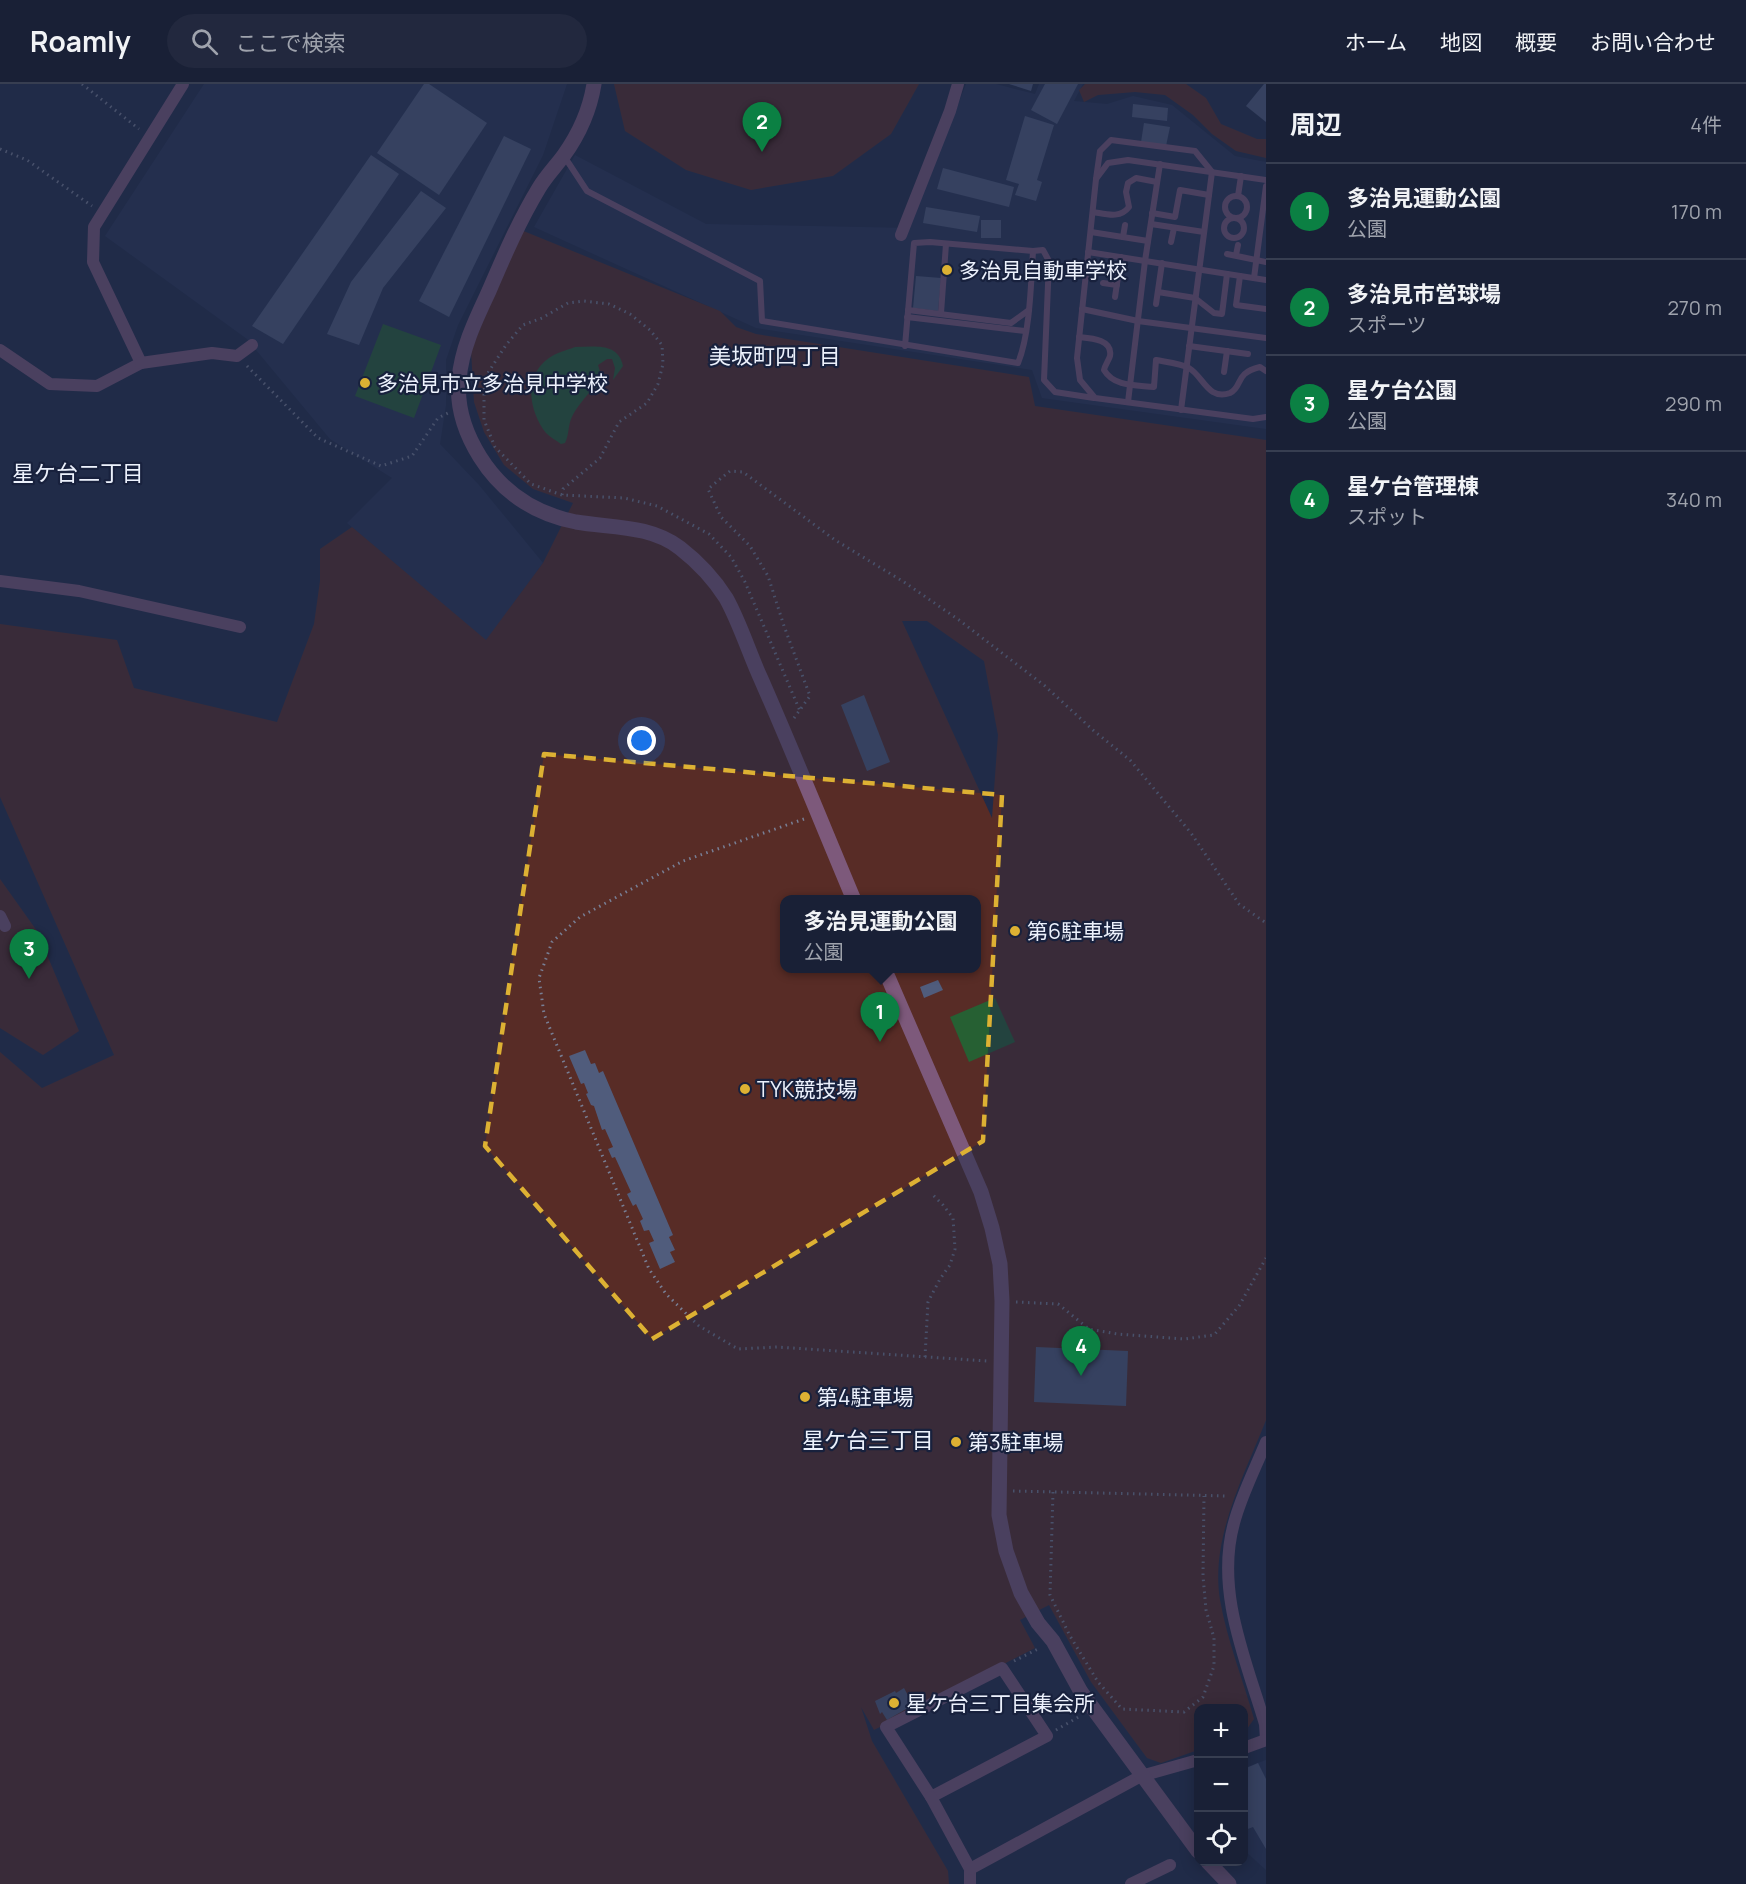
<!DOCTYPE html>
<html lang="ja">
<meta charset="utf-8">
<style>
body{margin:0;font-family:Manrope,"Noto Sans JP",sans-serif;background:#22283e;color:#f1f3f6}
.controls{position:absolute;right:18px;bottom:18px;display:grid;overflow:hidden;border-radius:12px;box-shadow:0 3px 15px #0003}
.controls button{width:54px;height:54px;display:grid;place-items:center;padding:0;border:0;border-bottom:2px solid #373e51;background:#192036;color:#f1f3f6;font:30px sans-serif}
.you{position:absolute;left:642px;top:657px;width:21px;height:21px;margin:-15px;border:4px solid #fff;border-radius:50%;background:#1a73e8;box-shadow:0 0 0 9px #1a73e833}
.badge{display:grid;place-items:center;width:39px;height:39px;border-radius:50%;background:#0b8043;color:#fff;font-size:20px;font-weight:700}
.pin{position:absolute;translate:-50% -50px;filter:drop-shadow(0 2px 3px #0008)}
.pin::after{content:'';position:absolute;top:32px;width:21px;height:18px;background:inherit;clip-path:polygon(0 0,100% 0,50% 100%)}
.popup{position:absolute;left:780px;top:811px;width:201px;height:78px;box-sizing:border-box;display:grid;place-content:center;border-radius:12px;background:#192036;filter:drop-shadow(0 2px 4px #0005);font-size:20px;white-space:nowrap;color:#9fa3ad}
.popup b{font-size:22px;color:#f1f3f6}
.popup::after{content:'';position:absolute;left:50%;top:100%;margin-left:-12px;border:12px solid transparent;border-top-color:#192036}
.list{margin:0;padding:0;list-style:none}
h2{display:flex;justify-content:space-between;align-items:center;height:78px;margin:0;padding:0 24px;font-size:26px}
h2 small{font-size:20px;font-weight:400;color:#9fa3ad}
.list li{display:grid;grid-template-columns:39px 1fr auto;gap:18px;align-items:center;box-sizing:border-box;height:96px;padding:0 24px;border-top:2px solid #373e51}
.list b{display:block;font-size:22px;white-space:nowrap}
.list p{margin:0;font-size:20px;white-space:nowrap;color:#9fa3ad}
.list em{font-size:20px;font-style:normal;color:#9fa3ad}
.icon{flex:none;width:33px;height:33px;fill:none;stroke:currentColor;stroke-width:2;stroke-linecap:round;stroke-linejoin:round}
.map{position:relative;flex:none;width:1266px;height:1800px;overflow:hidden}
header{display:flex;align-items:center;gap:36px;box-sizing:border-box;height:84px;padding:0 30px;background:#192036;border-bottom:2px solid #373e51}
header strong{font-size:28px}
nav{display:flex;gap:33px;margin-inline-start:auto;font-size:21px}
.search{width:420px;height:54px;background:#22283e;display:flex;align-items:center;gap:15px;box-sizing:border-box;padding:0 21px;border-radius:33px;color:#9fa3ad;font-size:22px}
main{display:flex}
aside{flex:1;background:#192036}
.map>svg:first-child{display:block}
</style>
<header>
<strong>Roamly</strong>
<div class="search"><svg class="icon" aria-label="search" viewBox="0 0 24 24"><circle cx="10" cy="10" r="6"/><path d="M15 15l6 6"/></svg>ここで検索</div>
<nav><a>ホーム</a><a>地図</a><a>概要</a><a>お問い合わせ</a></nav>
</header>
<main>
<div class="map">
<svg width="1266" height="1800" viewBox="0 0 1266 1800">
<rect width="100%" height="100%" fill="#212b48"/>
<g fill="#283456">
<path d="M204,0h363l-24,71 -85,170 -12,35v45l-6,39 39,41 64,78 -57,78 -139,-118 45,-45 -62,-39 -83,-100 -142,-103z"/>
<path d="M966,0h30l39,10 4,-10h44l-9,17 33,3 26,-8 39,9 63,51 31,6v267l-224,-31 -10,-28 -276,-42 -222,-101 41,-72 131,69 203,4z"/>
<path d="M1266,1676v110l-22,-20v-82z"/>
</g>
<g fill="#582c26" fill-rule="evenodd">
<path d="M614,0h305l-28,50 -58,42 -82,14 -65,-20 -61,-39z"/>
<path d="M1085,0h101l20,14 15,26 36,15h9v19l-30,-7 -24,-17 -19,-19 -28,-20 -30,-3 -37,3 -14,7 -5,-12z"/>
<path d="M521,146l199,81 16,16 20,7 273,43 6,29 231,34v980c-22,56 -56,118 -46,180 7,40 23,80 34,119l-10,14v-25h-46v42l-37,13 -14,-5 -56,-76 -42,-77 -29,15 15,28 -161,82 -13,-23 11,34 76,130 1,13h-949v-832l42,36 72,-33 -114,-258v-173l117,16 17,48 143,34 37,-98 6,-43v-32l32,-22 134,113 57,-77 30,-60 -40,-14 -29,-24 -20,-33 -10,-30 -3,-52zM902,537h25l57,40 14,74 -6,83zM784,816h192v68h-192z"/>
<path d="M0,795l37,52 42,100 -36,24 -43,-27z"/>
</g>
<g fill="#266033">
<path d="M383,240l58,21 -27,73 -59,-22z"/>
<path d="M575,263c19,0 43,-5 48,19l-10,14 2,-12 -3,-9h-5l-9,6 7,23 -5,4 -6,-5c-8,10 -18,20 -23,32 -3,8 -2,16 -6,24l-4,1c-4,-3 -11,-7 -15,-11 -17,-22 -23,-57 3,-75 7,-5 18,-8 26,-11z"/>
<path d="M995,914l20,44 -46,20 -19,-45z"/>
</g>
<g fill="#505c7c">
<path d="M424,0h5l58,39 -48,72 -62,-42z"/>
<path d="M1009,0h24l-2,7z"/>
<path d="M1045,0h33l-21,40 -26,-14z"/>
<path d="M1264,0h2v38l-20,-16z"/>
<path d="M1133,20l35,4 -1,13 -35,-4z"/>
<path d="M1025,32l29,9 -17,55 5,2 -6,19 -21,-6 4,-11 -13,-4z"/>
<path d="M1144,39l26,4 -4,19 -25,-4z"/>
<path d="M504,52l27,13 -82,168 -30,-16z"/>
<path d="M371,71l28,19 -116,170 -31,-18z"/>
<path d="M943,84l71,19 -5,20 -72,-18z"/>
<path d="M421,107l25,17 -63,80 -24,57 -32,-11 24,-52z"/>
<path d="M926,123l54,9 -3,16 -54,-9z"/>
<rect x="981" y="136" width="20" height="18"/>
<path d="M916,192l25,2 -3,33 -25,-3z"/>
<path d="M864,611l26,67 -23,9 -26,-66z"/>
<path d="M938,896l5,10 -19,8 -4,-11z"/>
<path d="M585,966l6,14 4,-1 4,10 4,-2 70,164 -4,2 6,13 -5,2 5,10 -15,7 -11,-26 5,-2 -5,-11 -5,1 -4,-10 3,-2 -7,-15 -3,2 -6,-12 4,-2 -16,-35 -3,1 -4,-9 5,-2 -8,-18 -3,1 -8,-24 -3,-1 -5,-11 2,-1 -4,-10 -3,1 -12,-28z"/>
<path d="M1036,1263l92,4 -2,55 -92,-4z"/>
<path d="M904,1604l9,17 -26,15 -5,-8 -2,2 -5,-13 20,-10 1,2z"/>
<path d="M1258,1679l8,16v70l-13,-22 -8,3 -1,-2v-59z"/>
</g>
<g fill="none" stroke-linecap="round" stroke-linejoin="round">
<g stroke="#787f95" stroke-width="3" stroke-dasharray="1.5 4.5" stroke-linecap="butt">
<path d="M82,0l57,45"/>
<path d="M0,65l27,11 65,46"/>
<path d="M247,282l71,72 63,28 31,-10 26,-38 10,-5"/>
<path d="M562,411l1,-6 37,-31 19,-36 28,-19 11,-19 5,-20 -1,-19 -12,-15 -20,-16 -21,-10 -25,-3 -16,2 -26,15 -19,7 -17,20 -22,34v41l11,27 36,37 31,11 62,3 33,8 52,28 22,23 14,25 55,129"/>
<path d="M794,634l16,-22 -26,-70 -16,-50 -18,-30 -29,-29 -13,-28 22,-18 13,1 92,68 69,42 55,38 86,66 49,45 36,29 61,73 48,71 27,19"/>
<path d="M804,735l-121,42 -103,56 -28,25 -13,36 5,36 105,255 17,25 33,32 39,23 39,-2 210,14"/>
<path d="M1016,1218l42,2 31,25 28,5 67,5 30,-4 25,-29 27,-48"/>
<path d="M925,1273l3,-55 12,-23 10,-14 5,-16 -2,-31 -10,-13 -10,-10"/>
<path d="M1013,1407l215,5"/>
<path d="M1053,1408l-3,103 20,41 28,46 24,27 62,3 19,-15 11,-31v-28l-8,-28 -3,-34 1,-80"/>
<path d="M1014,1577l26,-13"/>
<path d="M1056,1646l26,-15"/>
</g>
<g stroke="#7d597b" stroke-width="6">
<path d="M564,72l23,35 173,90 2,40 256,42c12,-29 13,-80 15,-112l-103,-9 -16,1 -9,103"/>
<path d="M1096,95l4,-28 11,-11 84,11 17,21 -31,238"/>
<path d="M1266,96l-138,-20 -20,3 -12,16 -19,179 3,22 15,18 158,21 13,-2"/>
<path d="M1238,112l3,-20"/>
<circle cx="1236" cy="123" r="11"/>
<path d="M1093,128c13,2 27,7 36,-5l-3,-15 2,-9 8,-5 21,4"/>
<path d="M1152,129l23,4 5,-27 29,5"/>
<circle cx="1234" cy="144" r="10"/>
<path d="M1151,140l53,8"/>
<path d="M1091,148l57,9"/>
<path d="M1123,153l2,-12"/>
<path d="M1171,158l3,-14"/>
<path d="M1033,167l10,-1 6,11 -5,119 11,12 39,6"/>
<path d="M1088,168l178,28"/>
<path d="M1227,170l39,8"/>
<path d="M1236,171l2,-10"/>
<path d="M1240,192l-4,29 30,4"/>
<path d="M1254,194l12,-92"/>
<path d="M1103,199l14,2"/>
<path d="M1158,208l37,6 19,15 8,1 5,-40"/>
<path d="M1115,213l6,-40"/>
<path d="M1156,220l6,-41"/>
<path d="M1082,225l56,12 128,17"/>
<path d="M908,226l103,13 18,-13"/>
<path d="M941,229l5,-69"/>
<path d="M907,233l118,14"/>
<path d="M1079,253c11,1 34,2 31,19 -1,4 -5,9 -6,14 10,17 32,15 50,17l2,-27c10,2 24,3 33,8 14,8 19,33 41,25 13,-6 4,-20 30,-26l6,4"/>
<path d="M1189,262l59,8"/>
<path d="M1224,288l3,-21"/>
<path d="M1128,318l17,-141 15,-97"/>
</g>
<g stroke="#7d597b" stroke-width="12">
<path d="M901,151l49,-124 8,-27"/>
<path d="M0,266l50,34 47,2 44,-23 -48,-101 1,-35 89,-143"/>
<path d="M141,279l71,-10 25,3 15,-11"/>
<path d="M0,497l79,10 161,36"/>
<path d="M0,832l5,10"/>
<path d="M1266,1358c-11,27 -25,54 -32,81 -19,68 12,137 31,201l1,15"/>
<path d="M1002,1584l45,68 -116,61 -45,-70z"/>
<path d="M1244,1664l22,-8"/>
<path d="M931,1713l39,72v15"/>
<path d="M970,1785l171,-93 57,-16"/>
<path d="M1131,1800l39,-19"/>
</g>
<g stroke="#7d597b" stroke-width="15">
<path d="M594,0c-4,25 -15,50 -30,71 -8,11 -18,21 -25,33 -20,33 -35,68 -50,103 -13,28 -27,56 -30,88 -3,29 6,54 21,78 22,35 55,57 96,65 36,6 74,3 104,26 18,14 34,31 46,50 14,25 23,55 35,81 32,73 62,147 93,221"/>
<path d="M884,884l97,224 11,36 8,36 2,37 -3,214 7,36 15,42 17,30 15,18 28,51 117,159"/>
<path d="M1208,1778l21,22"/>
</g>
</g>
<path d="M0 0H1266V1800H0ZM544,670l458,41 -19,346 -331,198 -167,-193z" fill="#212b48" fill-opacity=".55" fill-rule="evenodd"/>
<path fill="none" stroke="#ddb133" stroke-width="4.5" stroke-dasharray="12 8" stroke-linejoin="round" d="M544,670l458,41 -19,346 -331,198 -167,-193z"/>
<g fill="#ddb133" stroke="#18213d" stroke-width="2">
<circle cx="947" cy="186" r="6"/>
<circle cx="365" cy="299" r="6"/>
<circle cx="1015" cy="847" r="6"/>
<circle cx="745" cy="1005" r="6"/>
<circle cx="805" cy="1313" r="6"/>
<circle cx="956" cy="1358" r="6"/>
<circle cx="894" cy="1619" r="6"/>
</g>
<g text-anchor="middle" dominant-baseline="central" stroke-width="4.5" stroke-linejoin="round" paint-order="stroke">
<g font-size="21" fill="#ecf1fc" stroke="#18213d" text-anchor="start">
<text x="959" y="186">多治見自動車学校</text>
<text x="377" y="299">多治見市立多治見中学校</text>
<text x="1027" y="847">第6駐車場</text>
<text x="757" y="1005">TYK競技場</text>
<text x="817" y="1313">第4駐車場</text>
<text x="968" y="1358">第3駐車場</text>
<text x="906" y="1619">星ケ台三丁目集会所</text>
</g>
<g font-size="22" fill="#ecf1fc" stroke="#18213d">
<text x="775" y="272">美坂町四丁目</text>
<text x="78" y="389">星ケ台二丁目</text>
<text x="868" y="1356">星ケ台三丁目</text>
</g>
</g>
</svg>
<div class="controls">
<button>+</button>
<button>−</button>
<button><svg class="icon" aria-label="locate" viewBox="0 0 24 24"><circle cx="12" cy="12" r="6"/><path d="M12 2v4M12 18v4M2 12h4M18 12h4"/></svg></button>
</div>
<div class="you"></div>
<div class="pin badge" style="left:880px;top:958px">1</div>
<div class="popup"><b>多治見運動公園</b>公園</div>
<div class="pin badge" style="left:762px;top:68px">2</div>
<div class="pin badge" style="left:29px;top:895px">3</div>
<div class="pin badge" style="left:1081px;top:1292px">4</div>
</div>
<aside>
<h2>周辺<small>4件</small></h2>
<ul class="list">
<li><span class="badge">1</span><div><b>多治見運動公園</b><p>公園</p></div><em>170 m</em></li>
<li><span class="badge">2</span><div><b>多治見市営球場</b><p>スポーツ</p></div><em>270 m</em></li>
<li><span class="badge">3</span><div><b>星ケ台公園</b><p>公園</p></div><em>290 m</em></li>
<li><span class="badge">4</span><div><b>星ケ台管理棟</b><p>スポット</p></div><em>340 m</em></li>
</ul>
</aside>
</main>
